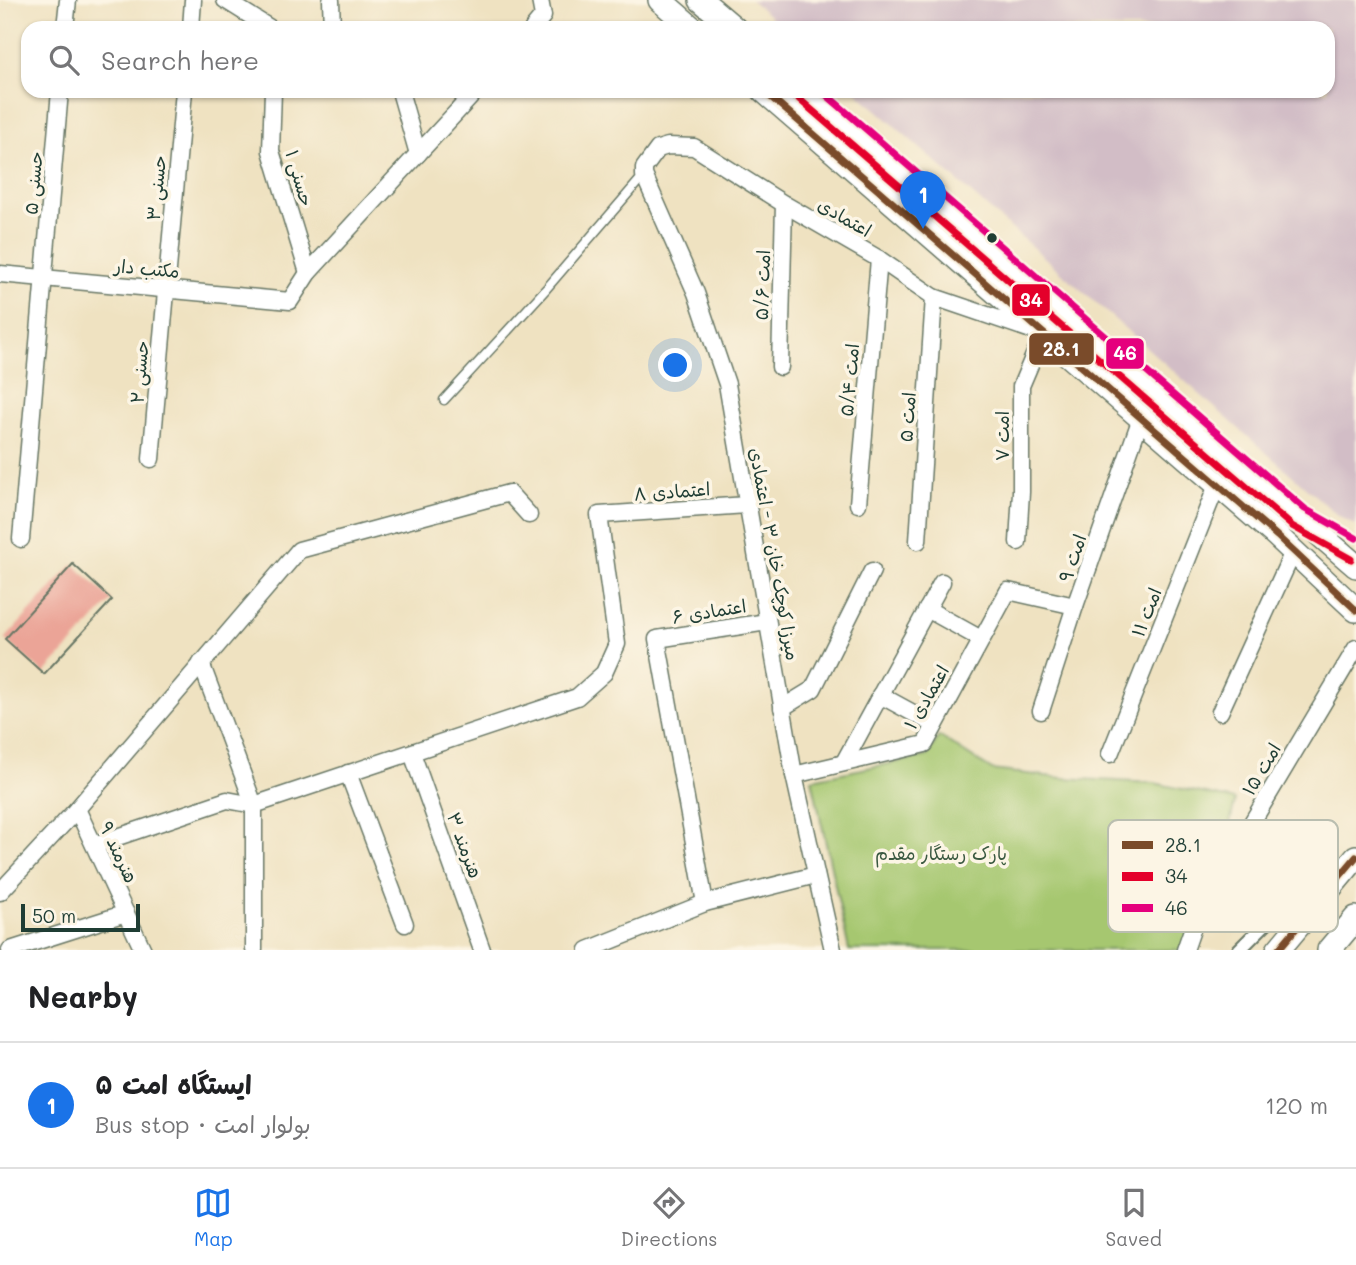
<!DOCTYPE html>
<meta charset="utf-8">
<style>
body{margin:0;font-family:Mali,"Playpen Sans Arabic",sans-serif;background:#f6f6f6;color:#202124}
.scale{position:absolute;left:21px;bottom:18px;width:119px;box-sizing:border-box;padding-left:7px;border:4px solid #1f3d34;border-top:0;font-size:19px;line-height:24px;white-space:nowrap;color:#1f3d34;-webkit-text-stroke:5px #fcf5e5;paint-order:stroke}
.you{position:absolute;left:676px;top:366px;width:24px;height:24px;margin:-18px;border:5px solid #fff;border-radius:50%;background:#1a73e8;box-shadow:0 0 0 10px #1a73e833}
.badge{display:grid;place-items:center;width:46px;height:46px;border-radius:50%;background:#1a73e8;color:#fff;font-size:23px;font-weight:700}
.pin{position:absolute;translate:-50% -58px;filter:drop-shadow(0 2px 4px #0008)}
.pin::after{content:'';position:absolute;top:37px;width:24px;height:21px;background:inherit;clip-path:polygon(0 0,100% 0,50% 100%)}
.list{margin:0;padding:0;list-style:none}
h2{display:flex;justify-content:space-between;align-items:center;height:91px;margin:0;padding:0 28px;font-size:30px}
h2 small{font-size:23px;font-weight:400;color:#757577}
.list li{display:grid;grid-template-columns:46px 1fr auto;gap:21px;align-items:center;box-sizing:border-box;height:126px;padding:0 28px;border-top:2px solid #e0e0e0}
.list b{display:block;font-size:26px;white-space:nowrap}
.list p{margin:0;font-size:23px;white-space:nowrap;color:#757577}
.list em{font-size:23px;font-style:normal;color:#757577}
.icon{flex:none;width:38px;height:38px;fill:none;stroke:currentColor;stroke-width:2;stroke-linecap:round;stroke-linejoin:round}
.map{position:relative;flex:none;width:1356px;height:950px;overflow:hidden}
.search{position:absolute;background:#fff;box-shadow:0 2px 5px #0004;left:21px;right:21px;top:21px;height:77px;display:flex;align-items:center;gap:18px;box-sizing:border-box;padding:0 24px;border-radius:21px;color:#757577;font-size:26px}
.sheet{height:217px;background:#fff}
nav{display:flex;justify-content:space-around;align-items:center;box-sizing:border-box;height:98px;border-top:2px solid #e0e0e0;background:#fff;font-size:19px;color:#757577}
nav a{display:grid;justify-items:center;gap:4px}
nav .on{color:#1a73e8}
.map>svg:first-child{display:block}
</style>
<div class="map">
<svg width="1356" height="950" viewBox="0 0 1356 950">
<rect width="100%" height="100%" fill="#fcf5e5"/>
<filter id="ink" filterUnits="userSpaceOnUse"><feTurbulence type="fractalNoise" baseFrequency=".0143" numOctaves="2"/><feDisplacementMap in="SourceGraphic" scale="14" xChannelSelector="R" yChannelSelector="G"/><feConvolveMatrix kernelMatrix="1 2 1 2 8 2 1 2 1" color-interpolation-filters="sRGB"/></filter>
<filter id="wash" filterUnits="userSpaceOnUse"><feTurbulence type="fractalNoise" baseFrequency=".00686" numOctaves="4" result="noise"/><feDisplacementMap in="SourceGraphic" scale="28" xChannelSelector="R" yChannelSelector="G"/><feGaussianBlur stdDeviation="1.57" result="paint"/><feColorMatrix in="noise" values="0 0 0 0 0 0 0 0 0 0 0 0 0 0 0 0 0 1.4 0 .05"/><feComposite in="paint" operator="in"/></filter>
<g filter="url(#wash)">
<rect width="100%" height="100%" fill="#efe2c1"/>
<path fill="#d2bdc6" d="M751,0h605v526l-20,-12 -481,-423h473v-63h-545z"/>
<path fill="#a6c770" stroke="#628252" stroke-width="2" d="M939,736l53,34 70,8 92,5 81,17 -15,70 -39,80h-332l-37,-171 115,-23z"/>
<g id="blocks">
<path fill="#eba497" d="M73,564l39,36 -68,74 -39,-35z"/>
</g>
</g>
<g filter="url(#ink)">
<use href="#blocks" fill-opacity="0" stroke="#687765" stroke-width="2"/>
<g fill="none" stroke-linecap="round" stroke-linejoin="round">
<defs>
<path id="service" d="M444,400l102,-111 98,-114"/>
<path id="pedestrian" d="M1239,950l29,-29"/>
<g id="minor">
<path d="M225,0l45,28"/>
<path d="M331,0l1,28"/>
<path d="M65,28l3,-28"/>
<path d="M191,28l2,-28"/>
<path d="M533,28l10,-12 -3,-16"/>
<path d="M273,91l-2,60 37,122"/>
<path d="M400,91l18,63"/>
<path d="M0,274l290,27 18,-28 168,-182"/>
<path d="M780,367l4,-163"/>
<path d="M151,459l33,-368"/>
<path d="M858,504l21,-245"/>
<path d="M21,539l39,-448"/>
<path d="M918,541l16,-244"/>
<path d="M927,609l54,30"/>
<path d="M201,663l53,142"/>
<path d="M880,695l55,30"/>
<path d="M782,708l31,-19 59,-118"/>
<path d="M1041,711l34,-105 66,-188"/>
<path d="M1220,712l73,-160"/>
<path d="M412,753l70,197"/>
<path d="M1110,754l107,-269"/>
<path d="M844,762l98,-180"/>
<path d="M348,773l57,151"/>
<path d="M794,775l131,-31 83,-153 67,15"/>
<path d="M77,809l66,141"/>
<path d="M94,845l133,-45 27,5"/>
<path d="M0,892l77,-83 222,-259 210,-57 20,22"/>
<path d="M705,903l-48,-264 110,-17"/>
<path d="M10,950l116,-37"/>
<path d="M254,950v-145l323,-108 27,-24 13,-29 -18,-129 148,-10"/>
<path d="M588,950l117,-47 111,-28"/>
<path d="M833,950l-39,-175 -67,-391 -31,-91 -52,-118v-7l14,-19 10,-3 26,1 90,57 95,55 55,38 109,37 -22,52v106l-3,50"/>
<path d="M1185,950l8,-23 39,-71 124,-208"/>
</g>
<g id="secondary">
<path d="M660,0l32,28"/>
<path d="M701,0l33,28"/>
<path d="M764,91l513,445 79,74"/>
<path d="M806,91l550,475"/>
<path d="M1278,950l78,-93"/>
<path d="M1329,950l27,-32"/>
</g>
</defs>
<use href="#service" stroke="#687765" stroke-width="11"/>
<use href="#pedestrian" stroke="#687765" stroke-width="16"/>
<use href="#minor" stroke="#687765" stroke-width="19"/>
<use href="#secondary" stroke="#687765" stroke-width="26"/>
<use href="#service" stroke="#fff" stroke-width="8"/>
<use href="#pedestrian" stroke="#fff" stroke-width="12"/>
<use href="#minor" stroke="#fff" stroke-width="16"/>
<use href="#secondary" stroke="#fff" stroke-width="23"/>
<defs>
<g id="bus-1">
<path d="M764,91l513,445 79,74"/>
<path d="M1278,950l78,-93"/>
</g>
<path id="bus-2" d="M799,99l493,427 59,33"/>
<path id="bus-3" d="M822,91l483,418 51,29"/>
</defs>
<use href="#bus-1" stroke="#fcf5e5" stroke-width="12"/>
<use href="#bus-2" stroke="#fcf5e5" stroke-width="12"/>
<use href="#bus-3" stroke="#fcf5e5" stroke-width="12"/>
<use href="#bus-1" stroke="#7a4b2a" stroke-width="7"/>
<use href="#bus-2" stroke="#e4002b" stroke-width="7"/>
<use href="#bus-3" stroke="#e5007d" stroke-width="7"/>
</g>
</g>
<circle fill="#1f3d34" stroke="#fcf5e5" stroke-width="2.5" cx="992" cy="238" r="6"/>
<g text-anchor="middle" dominant-baseline="central" stroke-width="7" stroke-linejoin="round" paint-order="stroke">
<g font-size="18" fill="#1f3d34" stroke="#fcf5e5">
<text transform="translate(300 178) rotate(74)">حسنی ۱</text>
<text transform="translate(33 183) rotate(-85)">حسنی ۵</text>
<text transform="translate(156 188) rotate(-84)">حسنی ۳</text>
<text transform="translate(845 217) rotate(30)">اعتمادی</text>
<text transform="translate(147 268) rotate(5)">مکتب دار</text>
<text transform="translate(762 285) rotate(-88)">امت ۵/۶</text>
<text transform="translate(139 372) rotate(-85)">حسنی ۲</text>
<text transform="translate(849 380) rotate(-85)">امت ۵/۴</text>
<text transform="translate(907 417) rotate(-86)">امت ۵</text>
<text transform="translate(1002 436) rotate(-90)">امت ۷</text>
<text transform="translate(672 491) rotate(-4)">اعتمادی ۸</text>
<text transform="translate(775 554) rotate(80)">میرزا کوچک خان ۳ - اعتمادی</text>
<text transform="translate(1072 558) rotate(-71)">امت ۹</text>
<text transform="translate(709 611) rotate(-9)">اعتمادی ۶</text>
<text transform="translate(1146 612) rotate(-68)">امت ۱۱</text>
<text transform="translate(926 697) rotate(-60)">اعتمادی ۱</text>
<text transform="translate(1261 769) rotate(-59)">امت ۱۵</text>
<text transform="translate(465 845) rotate(70)">هنرمند ۳</text>
<text transform="translate(119 852) rotate(65)">هنرمند ۹</text>
</g>
<g font-size="18" fill="#3a5940" stroke="#fcf5e5">
<text x="941" y="853">پارک رستگار مقدم</text>
</g>
</g>
<rect x="1108" y="820" width="230" height="112" rx="10" fill="#fcf5e5" stroke="#babeb0" stroke-width="2"/>
<rect x="1122" y="841" width="31" height="8" fill="#7a4b2a"/>
<rect x="1122" y="872" width="31" height="9" fill="#e4002b"/>
<rect x="1122" y="904" width="31" height="8" fill="#e5007d"/>
<g font-size="19" fill="#1f3d34">
<text x="1165" y="852">28.1</text>
<text x="1165" y="883">34</text>
<text x="1165" y="915">46</text>
</g>
<g stroke="#fcf5e5" stroke-width="2.5">
<rect x="1011" y="283" width="40" height="34" rx="7" fill="#e4002b"/>
<rect x="1028" y="332" width="67" height="34" rx="7" fill="#7a4b2a"/>
<rect x="1105" y="337" width="40" height="33" rx="7" fill="#e5007d"/>
</g>
<g font-size="19" text-anchor="middle" font-weight="bold" fill="#fff">
<text x="1031" y="307">34</text>
<text x="1061" y="356">28.1</text>
<text x="1125" y="360">46</text>
</g>
</svg>
<div class="scale">50 m</div>
<div class="you"></div>
<div class="pin badge" style="left:923px;top:229px">1</div>
<div class="search"><svg class="icon" aria-label="search" viewBox="0 0 24 24"><circle cx="10" cy="10" r="6"/><path d="M15 15l6 6"/></svg>Search here</div>
</div>
<section class="sheet">
<h2>Nearby<small></small></h2>
<ul class="list">
<li><span class="badge">1</span><div><b>ایستگاه امت ۵</b><p>Bus stop · بولوار امت</p></div><em>120 m</em></li>
</ul>
</section>
<nav>
<a class="on"><svg class="icon" aria-label="map" viewBox="0 0 24 24"><path d="M3 6l6-2 6 2 6-2v14l-6 2-6-2-6 2zM9 4v14M15 6v14"/></svg>Map</a>
<a><svg class="icon" aria-label="directions" viewBox="0 0 24 24"><path d="M12 3l9 9-9 9-9-9zM9 14v-3h6M13 9l2 2-2 2"/></svg>Directions</a>
<a><svg class="icon" aria-label="saved" viewBox="0 0 24 24"><path d="M7 4h10v16l-5-4-5 4z"/></svg>Saved</a>
</nav>
